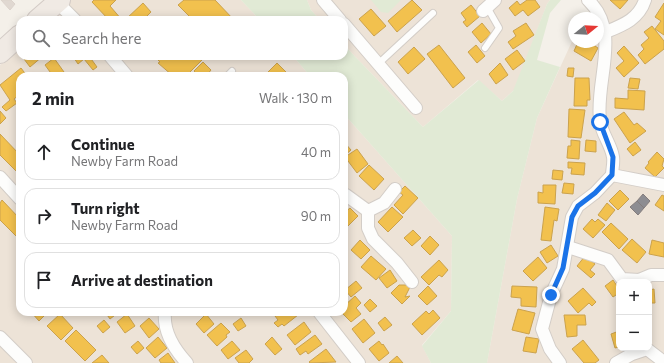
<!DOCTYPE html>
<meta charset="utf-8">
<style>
body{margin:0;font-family:Commissioner,sans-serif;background:#f6f6f6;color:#202124}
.controls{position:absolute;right:12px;bottom:12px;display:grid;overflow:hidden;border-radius:8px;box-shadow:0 2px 10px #0003}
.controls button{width:36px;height:36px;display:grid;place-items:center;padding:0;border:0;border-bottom:1px solid #e0e0e0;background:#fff;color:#202124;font:20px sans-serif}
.compass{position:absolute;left:568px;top:12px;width:36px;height:36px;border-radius:50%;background:#fff;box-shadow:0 2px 10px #0003;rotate:72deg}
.stop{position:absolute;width:12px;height:12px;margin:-9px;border:3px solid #1a73e8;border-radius:50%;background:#fff}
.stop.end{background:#1a73e8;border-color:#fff;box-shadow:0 1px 4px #0008}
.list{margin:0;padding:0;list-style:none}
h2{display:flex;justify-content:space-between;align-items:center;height:52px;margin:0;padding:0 16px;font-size:17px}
h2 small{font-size:13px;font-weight:400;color:#757577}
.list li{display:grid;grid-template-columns:26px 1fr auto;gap:12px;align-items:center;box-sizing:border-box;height:56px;margin:0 8px 8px;padding:0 8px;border:1px solid #e0e0e0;border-radius:12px}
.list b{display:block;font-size:15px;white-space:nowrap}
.list p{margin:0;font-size:13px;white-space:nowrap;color:#757577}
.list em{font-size:13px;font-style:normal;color:#757577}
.icon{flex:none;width:22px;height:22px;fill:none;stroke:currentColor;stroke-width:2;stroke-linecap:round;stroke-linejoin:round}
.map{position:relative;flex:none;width:664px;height:363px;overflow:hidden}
.search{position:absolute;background:#fff;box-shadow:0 2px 10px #0003;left:16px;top:16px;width:332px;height:44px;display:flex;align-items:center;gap:10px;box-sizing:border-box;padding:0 14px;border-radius:12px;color:#757577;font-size:15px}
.panel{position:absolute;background:#fff;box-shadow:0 2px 10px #0003;left:16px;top:72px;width:332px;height:244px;border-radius:12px}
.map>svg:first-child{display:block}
</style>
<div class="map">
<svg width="664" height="363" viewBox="0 0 664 363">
<rect width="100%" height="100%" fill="#f4f0e9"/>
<g fill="#ede3d7" fill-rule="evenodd">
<path d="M71,0h170l19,20h-211z"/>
<path d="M307,0h243l-3,4 -32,85 -13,12 -24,-21 -55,47 -79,-82v-25h-24l-9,-10z"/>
<path d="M600,0h64v363h-177l30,-164 20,-81 37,-81v5h24v-24h-10zM619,282h30v66h-30z"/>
<path d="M20,47v9h273l17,20h-290v236h324v-198l108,122 -1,75 -29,34 9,18h-431v-298z"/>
</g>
<g fill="#e1ead5">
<path d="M241,0h66l4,10 9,10h-60z"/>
<path d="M371,0h30l-13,13 -7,-1z"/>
<path d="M550,0h11l-11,13 -13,47 23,7 -23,51 -20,81 -30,164h-56l-9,-17 29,-35 1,-75 -108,-122v-38h-34l-17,-20h51v-11l79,82 56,-47 23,21 11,-10 34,-87z"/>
</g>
<g fill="#f2c14e" stroke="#cba24d">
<path d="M94,0h22l-6,6 12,14h-13l-17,-18z"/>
<path d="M184,0h31l19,20h-38l-1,-2 -2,2 -15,-15z"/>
<path d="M412,0l10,10 -25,22 -9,-11z"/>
<path d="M527,0h8l5,7 -12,9 -5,-6 -8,6 -6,-8 8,-7 3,4z"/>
<path d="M610,0h18l-8,9z"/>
<path d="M143,3l8,9 -8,8h-18z"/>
<path d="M664,3v32l-9,-6 6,-8 -6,-4z"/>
<path d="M471,5l9,11 -13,11 -4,-5 3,-2 -5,-7z"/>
<path d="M371,9l15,17 -12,10 -15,-17z"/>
<path d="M482,23l9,11 -10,9 -9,-11z"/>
<path d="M526,23l8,12 -21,14 -5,-7 8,-6 -3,-5z"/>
<path d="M652,26l12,15v8l-19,15 -7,-9 6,-6 -3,-4 8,-7 -5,-6z"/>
<path d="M578,42h11l9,6 -7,13 -17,-10z"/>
<path d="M439,45l26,33 -12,10 -26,-34z"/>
<path d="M476,45l9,11 -8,7 -9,-11z"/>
<path d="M624,46l15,17 -15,14 -8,-9 8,-7 -7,-8z"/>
<path d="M414,47l11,12 -17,15 -10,-12z"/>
<path d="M517,50l8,11 -12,9 -8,-11z"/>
<path d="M28,56h15l-13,11 -6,-8z"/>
<path d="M76,56h13l8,11 -4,3 -9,-11 -6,5 -4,-6z"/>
<path d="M156,56h50l-20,20h-13l-15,-13 2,-1 -5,-5z"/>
<path d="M54,58l10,14 -5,4h-6l-8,-11z"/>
<path d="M203,62l8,8 -5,6h-7l-5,-5z"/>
<path d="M277,63l13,13h-21l-3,-2z"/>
<path d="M500,63l8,12 -12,9 -7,-10z"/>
<path d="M21,68l6,8h-7v5l-2,2 2,2v9l-6,5 3,4 -11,8 -4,-4 8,-7 -10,-15z"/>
<path d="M568,68h6l-1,9 -6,-1z"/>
<path d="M575,78h14l1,22h-3v6h-13z"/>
<path d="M630,78l10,1 -2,10 -10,-1z"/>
<path d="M628,90l17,1 -1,19 -29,-2v-10l13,1z"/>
<path d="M569,109l16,1 -4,28 -13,-1z"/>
<path d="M0,111l6,7 -6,6z"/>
<path d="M624,112l10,13 3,-2 9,8 -16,12 -16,-24z"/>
<path d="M0,134l20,21v20l-20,-20z"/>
<path d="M571,140l9,1 -1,18 -12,-1 1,-12h3z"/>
<path d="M586,140l10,1v11l-11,-1z"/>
<path d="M344,142l7,8 -7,6z"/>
<path d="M635,142l6,8 -8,6 -6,-7z"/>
<path d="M357,149l11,15 -11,9 -12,-16z"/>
<path d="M657,152l7,7 -2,7 2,2 -9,9 -10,-9 4,-5 -1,-1z"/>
<path d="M568,162l17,1 -1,12 -13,-1 1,-6h-4z"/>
<path d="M369,165l15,14 -10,11 -15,-14z"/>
<path d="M553,170l10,1 -1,9 -10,-1z"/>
<path d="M564,183l10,1 -1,10 -11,-1z"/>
<path d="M543,185h13l-1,19 -17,-1v-11l5,1z"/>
<path d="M405,186l13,12 -15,16 -9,-9 9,-10 -4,-3z"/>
<path d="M620,190l9,9 -11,11 -9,-9z"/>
<path d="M662,195l2,1v15l-9,-6z"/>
<path d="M2,200l18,19v21l-20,-20v-17z"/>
<path d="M607,203l8,7 -9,11 -8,-6z"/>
<path d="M392,207l11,10 -15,15 -10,-10z"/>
<path d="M545,207l14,2 -2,12 -3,-1 -3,21 -10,-1z"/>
<path d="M350,208l8,8 -14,14v-17z"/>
<path d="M592,219l3,3 3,-3 7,6 -12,13 -10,-9z"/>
<path d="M611,223l17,16 -9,10 -17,-17z"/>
<path d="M413,230l8,8 -9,8 -8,-8z"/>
<path d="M430,236l9,9 -9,10 -9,-9z"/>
<path d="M632,239l14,13 -9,11 -15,-13z"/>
<path d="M360,240l10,10 -9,9 -10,-9z"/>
<path d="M652,240l12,3v14l-15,-3z"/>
<path d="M551,245l7,11 -11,7 -7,-11z"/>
<path d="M371,256l15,13 -10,11 -15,-13z"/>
<path d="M585,256l10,8 -5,6 5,4 -4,4 -14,-12z"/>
<path d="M538,257l9,11 -14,13 -10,-10z"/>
<path d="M439,260l9,10 -6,7 -3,-2 -10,10 -8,-8z"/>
<path d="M390,270l7,11 -10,7 -8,-10z"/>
<path d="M613,280l6,9v4l-6,4 -8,-11z"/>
<path d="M356,281l6,7 -11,9 -6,-7z"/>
<path d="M399,285h12l-6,12 5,-1 -8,8 -11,-11z"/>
<path d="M428,286l9,10 -10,9 -9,-9z"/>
<path d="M512,286l25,1 -1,20 -15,-1v-8l-10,-1z"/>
<path d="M583,288l13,14 -4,4 -3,-3 -11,10 -10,-12z"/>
<path d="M654,289l1,14h-6v-13z"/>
<path d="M355,296l6,7 -5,5 5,6 -10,8 -10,-10h3v-6z"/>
<path d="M370,299l7,7 -7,6 -6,-7z"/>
<path d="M518,309l17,4 -6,21 -17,-4z"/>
<path d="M433,310l7,8 -18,17 -10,-11 14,-13 3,3z"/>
<path d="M31,312h17l-9,9z"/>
<path d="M105,312h14l-9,7z"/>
<path d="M272,312h24l2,3 -14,11 -2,-2 -4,3 -4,-4 4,-3z"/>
<path d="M60,314l13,14 -12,12 -14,-14z"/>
<path d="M127,314l8,12 -10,7 -8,-11z"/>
<path d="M206,314l8,10 -10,9 -8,-9z"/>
<path d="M564,315h21l1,10h-9v11l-10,1z"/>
<path d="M385,317l7,8 -8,6 -6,-8z"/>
<path d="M149,318l10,11 -10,9 -9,-12z"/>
<path d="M241,318l5,8 -8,5 -5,-7z"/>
<path d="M364,319l11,14 -12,10 -11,-14z"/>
<path d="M104,320l6,7 -7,6 -6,-7z"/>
<path d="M304,322l7,10 -16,13 -8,-10z"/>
<path d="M221,323l9,9 -4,3 1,2 -10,9 -10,-11z"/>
<path d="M76,330l20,20 -11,11 -20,-20z"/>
<path d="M619,331v16l-4,1 -4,-14z"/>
<path d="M315,335l7,9 -14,10 -2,-3 -6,4 -4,-6z"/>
<path d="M158,337l9,11 -12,10 -9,-10z"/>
<path d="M272,337l10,12 -7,6 -10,-11z"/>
<path d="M526,337l13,2 -3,14 -13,-2z"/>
<path d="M583,340l16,20 -4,3h-11l-12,-14z"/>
<path d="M138,341l6,7 -7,6 -6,-7z"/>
<path d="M232,341l8,9 -12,9 -7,-9z"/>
<path d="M379,341l3,4 1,-1 6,9 -10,8 -10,-12z"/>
<path d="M326,349l10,13 -26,1 -1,-1z"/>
<path d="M246,350l7,9 -4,4h-10l-4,-5z"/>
<path d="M168,353l7,10h-14l-2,-3z"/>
<path d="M102,355l7,8h-17z"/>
<path d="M397,356l6,7h-14z"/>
</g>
<g fill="#8d8d92" stroke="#847d7d">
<path d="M643,194l7,7 -6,7 -7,-7z"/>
<path d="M637,201l7,7 -6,7 -8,-8z"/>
</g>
<path fill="#e0d8d1" stroke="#dcd3cc" d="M1,0h10l4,4 -5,6z"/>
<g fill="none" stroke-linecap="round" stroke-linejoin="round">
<defs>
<g id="service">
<path d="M485,48l14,-20 -12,-21"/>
<path d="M378,64l55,-51"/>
<path d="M227,76l5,-5"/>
</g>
<g id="minor">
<path d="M323,0l17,20"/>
<path d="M57,2l18,18"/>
<path d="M483,11l12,-11"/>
<path d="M344,24l72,84"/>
<path d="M606,32c17,-7 33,-13 39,-32"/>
<path d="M110,56l17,20"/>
<path d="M612,175l52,10"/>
<path d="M0,177l20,22"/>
<path d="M346,195l22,16 16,-8 11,-14"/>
<path d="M368,211v17l5,11 24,24 15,19"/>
<path d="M568,247l40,13 14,19 17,1 12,-5h13"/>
<path d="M165,312c-2,20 9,37 22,51"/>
<path d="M319,312l40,51"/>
<path d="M0,337l26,26"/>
<path d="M560,363l-10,-14 -8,-20 9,-34 12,-26 9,-52 6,-11 17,-13 17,-18c0,-5 2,-12 1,-18 -2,-13 -12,-24 -13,-37 -5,-40 22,-88 -12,-120"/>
<path d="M616,363l16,-9 15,-5 17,13"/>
</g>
<g id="trunk">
<path d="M37,20l23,-20"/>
<path d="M0,53l20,-18"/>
</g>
</defs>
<use href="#service" stroke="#d3cdc7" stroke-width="8"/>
<use href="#minor" stroke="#d3cdc7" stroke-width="14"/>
<use href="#trunk" stroke="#d3cbc6" stroke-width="22"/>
<use href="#service" stroke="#fdfdfc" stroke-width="6"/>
<use href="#minor" stroke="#fdfdfc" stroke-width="12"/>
<use href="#trunk" stroke="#f0eae4" stroke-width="20"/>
</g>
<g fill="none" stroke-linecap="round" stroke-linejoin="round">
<path stroke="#1a73e8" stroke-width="5" d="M551,295l12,-27 9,-51 6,-11 17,-13 17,-18 1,-18 -13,-35"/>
</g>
</svg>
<div class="controls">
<button>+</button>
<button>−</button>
</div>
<svg class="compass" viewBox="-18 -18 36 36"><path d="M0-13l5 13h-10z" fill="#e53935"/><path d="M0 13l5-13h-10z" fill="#757577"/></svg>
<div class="stop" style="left:600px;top:122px"></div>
<div class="stop end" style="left:551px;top:295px"></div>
<div class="search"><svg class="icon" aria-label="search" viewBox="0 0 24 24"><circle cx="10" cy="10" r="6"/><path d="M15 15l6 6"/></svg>Search here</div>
<section class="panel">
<h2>2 min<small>Walk · 130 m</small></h2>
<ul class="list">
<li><svg class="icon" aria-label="ahead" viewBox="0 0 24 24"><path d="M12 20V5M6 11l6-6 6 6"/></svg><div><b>Continue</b><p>Newby Farm Road</p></div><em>40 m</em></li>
<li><svg class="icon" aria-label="right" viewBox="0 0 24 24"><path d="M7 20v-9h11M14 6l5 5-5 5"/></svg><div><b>Turn right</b><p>Newby Farm Road</p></div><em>90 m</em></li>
<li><svg class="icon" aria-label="arrive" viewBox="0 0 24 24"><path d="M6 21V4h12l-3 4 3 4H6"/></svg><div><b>Arrive at destination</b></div></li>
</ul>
</section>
</div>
